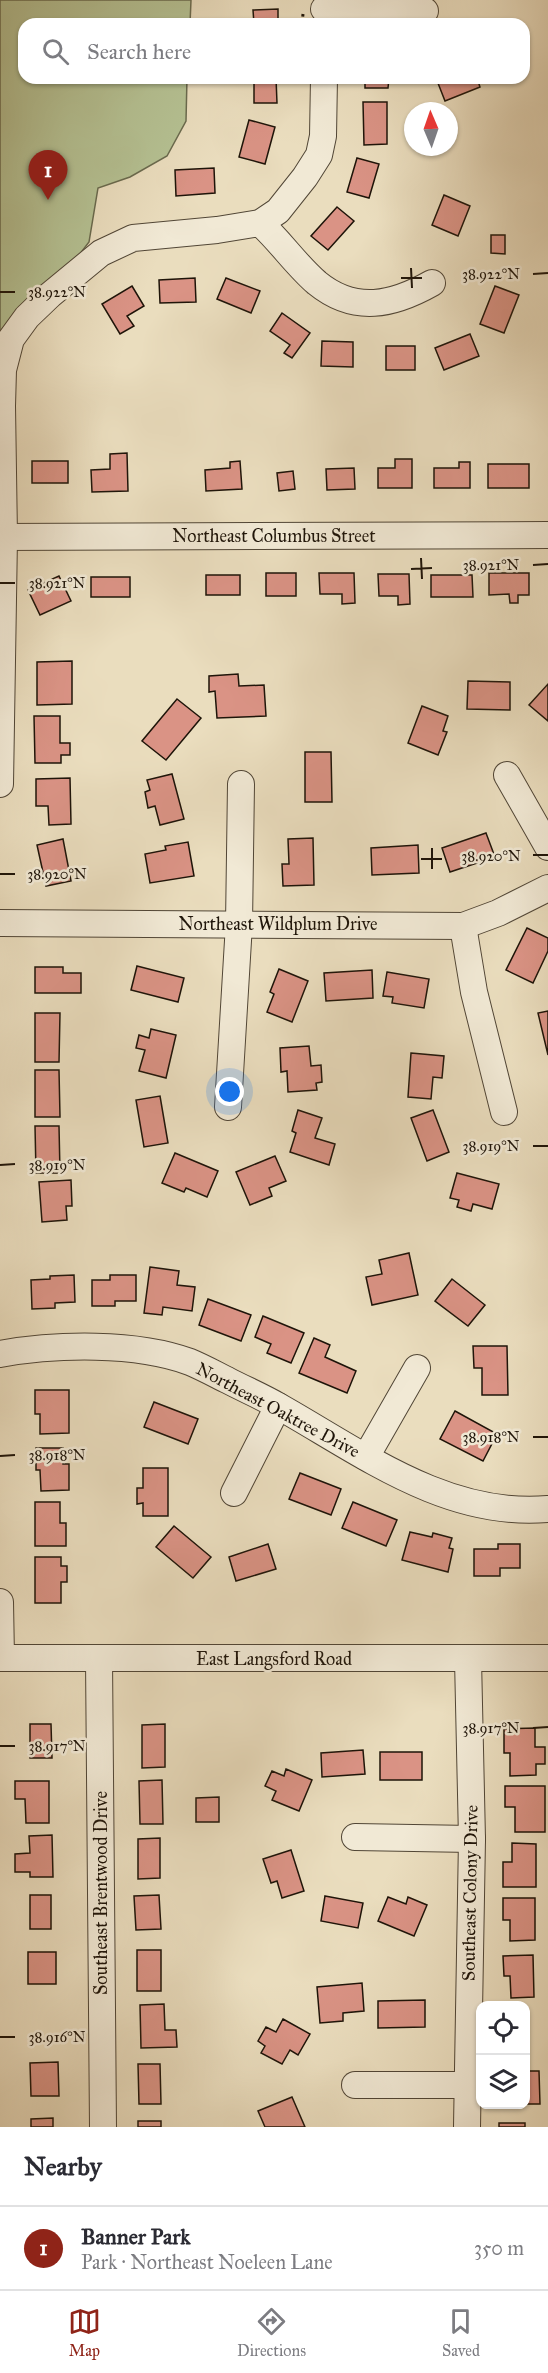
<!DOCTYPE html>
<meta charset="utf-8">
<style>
body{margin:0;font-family:"IM FELL Great Primer",serif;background:#f7f7f7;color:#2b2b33}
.controls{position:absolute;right:18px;bottom:18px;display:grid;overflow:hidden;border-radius:12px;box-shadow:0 2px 4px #0004}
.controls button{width:54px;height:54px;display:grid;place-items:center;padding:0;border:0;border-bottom:2px solid #e1e1e2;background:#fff;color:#2b2b33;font:30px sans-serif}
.compass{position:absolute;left:404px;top:102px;width:54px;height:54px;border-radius:50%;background:#fff;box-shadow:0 2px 4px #0004;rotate:358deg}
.you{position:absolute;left:230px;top:1092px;width:21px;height:21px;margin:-15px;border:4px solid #fff;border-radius:50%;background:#1a73e8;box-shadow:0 0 0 9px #1a73e833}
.badge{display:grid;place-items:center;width:39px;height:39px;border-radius:50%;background:#8f2418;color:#fff;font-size:20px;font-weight:700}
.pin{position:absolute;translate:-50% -50px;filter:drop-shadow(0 2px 3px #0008)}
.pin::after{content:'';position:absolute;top:32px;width:21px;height:18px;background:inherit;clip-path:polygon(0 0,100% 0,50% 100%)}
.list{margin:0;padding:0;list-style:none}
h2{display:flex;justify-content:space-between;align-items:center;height:78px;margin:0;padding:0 24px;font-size:26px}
h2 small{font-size:20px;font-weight:400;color:#7c7c81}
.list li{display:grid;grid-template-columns:39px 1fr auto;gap:18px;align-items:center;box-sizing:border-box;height:84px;padding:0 24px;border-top:2px solid #e1e1e2}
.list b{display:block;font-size:22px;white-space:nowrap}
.list p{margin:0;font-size:20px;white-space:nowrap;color:#7c7c81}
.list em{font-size:20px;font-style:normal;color:#7c7c81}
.icon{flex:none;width:33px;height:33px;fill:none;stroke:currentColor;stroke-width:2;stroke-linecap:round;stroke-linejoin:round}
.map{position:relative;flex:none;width:548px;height:2127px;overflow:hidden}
.search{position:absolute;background:#fff;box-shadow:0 2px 4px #0004;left:18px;right:18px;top:18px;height:66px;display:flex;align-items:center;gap:15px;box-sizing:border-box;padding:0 21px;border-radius:18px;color:#7c7c81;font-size:22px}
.sheet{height:162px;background:#fff}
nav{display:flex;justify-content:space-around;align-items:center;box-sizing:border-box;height:84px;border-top:2px solid #e1e1e2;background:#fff;font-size:16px;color:#7c7c81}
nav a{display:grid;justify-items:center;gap:3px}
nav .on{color:#8f2418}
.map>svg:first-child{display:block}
</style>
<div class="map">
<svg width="548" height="2127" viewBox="0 0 548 2127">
<rect width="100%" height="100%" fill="#eaddbe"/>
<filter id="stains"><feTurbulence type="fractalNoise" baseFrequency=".00333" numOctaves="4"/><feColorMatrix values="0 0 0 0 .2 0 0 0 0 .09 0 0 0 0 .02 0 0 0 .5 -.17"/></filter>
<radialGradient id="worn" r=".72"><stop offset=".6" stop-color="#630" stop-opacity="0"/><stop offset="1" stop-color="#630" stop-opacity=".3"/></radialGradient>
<path fill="#b5c193" stroke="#6a6a4e" stroke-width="1.5" d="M0,0h191l-1,24h-166v54h163l-1,43 -19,35 -37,21 -32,11 -9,54 -42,55 -20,20 -27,89z"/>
<g fill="#da9385" stroke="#1e1409" stroke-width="1.5">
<path d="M278,9v15h-24l-1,-14z"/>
<path d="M254,78h22l1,25h-23z"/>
<path d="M365,78h24l-1,10h-23z"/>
<path d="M436,78h41l3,9 -35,14z"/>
<path d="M363,102h24v42l-23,1z"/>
<path d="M249,120l26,7 -10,37 -26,-7z"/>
<path d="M357,158l22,6 -10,34 -22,-6z"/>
<path d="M214,168l1,25 -39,3 -1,-26z"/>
<path d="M444,195l26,11 -12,30 -26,-11z"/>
<path d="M337,207l17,14 -26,29 -17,-14z"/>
<path d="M491,235h14v19l-14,-1z"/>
<path d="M195,278l1,24 -36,1 -1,-23z"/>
<path d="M226,278l34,13 -9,22 -34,-14z"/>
<path d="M132,286l12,20 -17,10 7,10 -14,8 -18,-30z"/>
<path d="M495,286l24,9 -15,38 -24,-9z"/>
<path d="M282,313l28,20 -18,25 -8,-5 6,-8 -20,-14z"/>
<path d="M470,334l9,22 -35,14 -9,-22z"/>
<path d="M322,341l31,1v25l-32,-1z"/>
<rect x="386" y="346" width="29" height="24"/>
<path d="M127,453l1,38 -36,1 -1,-22 19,-1v-15z"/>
<path d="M395,459h17v29h-34v-20h17z"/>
<rect x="32" y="461" width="36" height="22"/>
<path d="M240,461l2,28 -36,2 -1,-21 25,-2v-6z"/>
<path d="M459,462h11v26h-36v-20h25z"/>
<rect x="488" y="464" width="41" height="24"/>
<path d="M354,468l1,21 -28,1 -1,-21z"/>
<path d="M293,471l2,18 -16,2 -2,-18z"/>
<rect x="266" y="573" width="30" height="23"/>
<path d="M319,573h35l1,30 -13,1v-10h-22z"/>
<path d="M489,573h40v22h-11v8h-8l-1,-9 -20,1z"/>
<path d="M378,574h31l1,30 -12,1v-9h-19z"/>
<rect x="206" y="575" width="34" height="20"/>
<path d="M431,575h41l1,22h-42z"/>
<path d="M59,576l12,25 -31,14 -12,-25z"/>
<rect x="91" y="577" width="39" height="20"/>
<path d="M72,661v43l-35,1v-43z"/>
<path d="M238,674l1,12 25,-1 2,31 -49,2 -2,-27 -6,1v-16z"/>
<path d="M468,681l42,1v28l-43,-1z"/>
<path d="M548,684v37l-19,-16z"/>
<path d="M177,699l24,19 -35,42 -24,-19z"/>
<path d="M422,706l26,10 -5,15 4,1 -9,23 -30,-12z"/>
<path d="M34,716h26v27h10v12h-9v8h-26z"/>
<path d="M305,752h26l1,50h-27z"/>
<path d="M172,774l12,45 -24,6 -5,-19 -7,2 -3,-16 5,-2 -3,-10z"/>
<path d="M70,778l1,46 -22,1 -1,-19h-12v-27z"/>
<path d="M486,833l9,24 -45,15 -8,-24z"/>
<path d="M313,838l1,47 -31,1 -1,-22h7l-1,-25z"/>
<path d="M63,839l8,42 -25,5 -9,-41z"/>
<path d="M188,842l6,34 -44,7 -5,-29 21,-4 -1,-4z"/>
<path d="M418,845l1,28 -47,2 -1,-27z"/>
<path d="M527,928l21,10v13l-15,32 -27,-13z"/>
<path d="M137,966l47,12 -6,24 -47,-12z"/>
<path d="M35,967h28v6h18v20h-46z"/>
<path d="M279,969l29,12 -16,41 -25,-10 7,-18 -4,-2z"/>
<path d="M372,970l1,28 -47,3 -2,-28z"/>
<path d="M387,972l42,7 -5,29 -32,-5 1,-6 -10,-1z"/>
<path d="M548,1011v44l-10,-42z"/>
<path d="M35,1013h25l-1,49h-24z"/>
<path d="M151,1029l25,6 -10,43 -27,-7 6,-21 -9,-2 3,-13 10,3z"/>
<path d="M309,1046l2,20 10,-1 1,17 -6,1 1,7 -29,2 -1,-21 -6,1 -1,-24z"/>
<path d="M411,1053l33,3 -2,22 -9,-1 -2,22 -23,-2z"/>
<path d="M35,1070h24l1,47h-25z"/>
<path d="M160,1096l8,47 -24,4 -8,-47z"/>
<path d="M298,1110l24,8 -7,20 20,6 -6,21 -39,-13 6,-19 -4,-2z"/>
<path d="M433,1110l16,42 -22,9 -16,-43z"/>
<path d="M35,1126h24l1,47h-24z"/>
<path d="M175,1153l43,18 -11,26 -21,-9 -2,4 -22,-9z"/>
<path d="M275,1156l11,25 -17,7 3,8 -22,9 -14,-33z"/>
<path d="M457,1173l42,11 -7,25 -19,-5 -2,7 -14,-4 2,-7 -9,-2z"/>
<path d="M71,1180l1,26h-6l1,14 -25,2 -3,-40z"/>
<path d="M409,1253l9,42 -46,10 -6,-28 16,-3 -3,-14z"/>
<path d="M150,1267l29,4 -2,14 18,2 -3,24 -29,-4 -1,8 -18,-2z"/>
<path d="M74,1275l1,27 -20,1v5l-23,1 -1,-29 19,-1v-3z"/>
<path d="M110,1275h26v26h-21v5h-23v-26h18z"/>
<path d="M452,1279l33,26 -17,21 -33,-25z"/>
<path d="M208,1299l43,16 -10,26 -42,-16z"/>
<path d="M263,1316l41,17 -13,30 -24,-10 4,-9 -16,-7z"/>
<path d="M314,1338l16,7 -5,12 31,14 -9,22 -48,-20z"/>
<path d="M473,1346h34l1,49h-26v-27h-8z"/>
<path d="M35,1390h34v43l-29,1v-20h-5z"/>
<path d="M154,1402l44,17 -10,25 -44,-17z"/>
<path d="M455,1411l42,23 -14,27 -43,-22z"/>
<path d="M36,1448h27v16h6v26l-28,1 -1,-21h-4z"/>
<path d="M143,1468h25v48h-25v-13l-6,1v-16h6z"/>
<path d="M300,1473l41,16 -10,26 -42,-16z"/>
<path d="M35,1502h25v21h6v23h-31z"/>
<path d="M353,1502l44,18 -11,26 -44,-18z"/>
<path d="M174,1526l37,31 -18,21 -37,-31z"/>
<path d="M410,1532l22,5 1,-4 19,5 -3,10 4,1 -5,23 -46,-12z"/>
<path d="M268,1544l8,25 -40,12 -7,-24z"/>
<path d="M498,1544h22v24h-20v8h-26v-27h24z"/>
<path d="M35,1557h26v9h6v16h-6v21h-26z"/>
<path d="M30,1724h21l1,34h-22z"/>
<path d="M165,1724v43l-23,1v-43z"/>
<path d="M535,1728v19h10v17h-9v11l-26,1v-23h-6v-24z"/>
<path d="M363,1750l2,24 -43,3 -1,-24z"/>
<rect x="380" y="1752" width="42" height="28"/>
<path d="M286,1769l26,11 -13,31 -27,-11 4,-9 -11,-5 7,-15 12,5z"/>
<path d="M162,1780l1,44h-23l-1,-43z"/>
<path d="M15,1781h34v42h-23l-1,-24h-10z"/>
<path d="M505,1786h40v46h-30v-25h-10z"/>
<path d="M219,1797v25h-23v-24z"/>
<path d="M52,1835l1,42h-23v-5h-15v-18l15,-1 -1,-17z"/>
<path d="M160,1838v40l-22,1v-40z"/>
<path d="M512,1843l24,1v43h-33v-25h9z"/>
<path d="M291,1850l13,41 -22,7 -5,-17 -6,2 -8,-24z"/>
<rect x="30" y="1895" width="21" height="34"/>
<path d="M159,1895l2,34 -25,1 -2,-34z"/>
<path d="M325,1896l38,7 -5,25 -37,-7z"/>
<path d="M388,1897l18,7 2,-7 19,8 -13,31 -36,-15z"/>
<path d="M503,1898h32v42l-25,1v-21h-7z"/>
<rect x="137" y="1950" width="24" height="41"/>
<rect x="28" y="1952" width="28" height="32"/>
<path d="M533,1955l1,42 -23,1 -1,-22h-6l-1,-20z"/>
<path d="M362,1983l2,28 -21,2v8l-23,2 -3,-36z"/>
<path d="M425,2000v27l-47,1v-27z"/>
<path d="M164,2004l1,26h11l1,17 -36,1 -1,-43z"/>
<path d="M283,2019l27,15 -12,21 -8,-5 -8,14 -21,-11 4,-7 -7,-5 8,-14 10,5z"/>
<path d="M529,2033v23h-3v-22z"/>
<path d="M58,2062l1,34h-28l-1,-33z"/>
<path d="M138,2064h22l1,40h-22z"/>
<path d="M526,2071h13l1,33h-14z"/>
<path d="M292,2097l13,30h-40l-7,-16z"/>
<path d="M53,2118v9h-22v-8z"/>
<rect x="138" y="2121" width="23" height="6"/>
<rect x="499" y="2123" width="26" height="4"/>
</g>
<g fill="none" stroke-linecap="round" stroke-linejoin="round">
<defs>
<g id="minor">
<path d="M324,9l101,2"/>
<path d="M260,223c20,18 36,42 57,60 38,31 76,22 115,0"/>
<path d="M0,537l548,-2"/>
<path d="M507,775l41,72"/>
<path d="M0,784l4,-247 -2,-131 1,-36 8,-31 16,-22 23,-22 51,-42 32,-15 84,-8 43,-7 18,-12 27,-34 14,-22 4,-19 1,-58"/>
<path d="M0,923l463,3 35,-13 50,-25"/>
<path d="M463,926l11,66 30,120"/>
<path d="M228,1107l11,-183 2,-140"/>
<path d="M0,1354c56,-10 136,-12 190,8 12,5 25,12 37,18 17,9 36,17 53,27 83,47 167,111 268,102"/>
<path d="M366,1457l51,-89"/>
<path d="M234,1493l44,-87"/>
<path d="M0,1602l1,56"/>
<path d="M0,1658h548"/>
<path d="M99,1659l4,468"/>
<path d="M355,1837l117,2"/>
<path d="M355,2085h111"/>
<path d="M467,2127l5,-288 -4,-180"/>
</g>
</defs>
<use href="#minor" stroke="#514636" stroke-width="28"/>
<path stroke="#1e1409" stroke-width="3" stroke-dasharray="4.5 3" stroke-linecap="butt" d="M302,24l1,-10"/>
<use href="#minor" stroke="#f1e9d5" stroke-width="26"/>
</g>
<path fill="none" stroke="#1e1409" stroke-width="2" d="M411,268l1,20M533,274l15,-1M401,278h21M0,292h15M421,558l1,21M533,565l15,-1M411,569l21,-1M0,583h15M432,848v21M533,855h15M421,859h21M0,874h15M533,1146h15M0,1165l15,-1M533,1437h15M0,1456l15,-1M533,1728l15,-1M0,1746h15M0,2037h15"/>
<g text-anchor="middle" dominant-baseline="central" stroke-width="5" stroke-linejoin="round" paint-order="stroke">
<g font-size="18" fill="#1e1409" stroke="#f1e9d5">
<text x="274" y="536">Northeast Columbus Street</text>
<text x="278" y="924">Northeast Wildplum Drive</text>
<text transform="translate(278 1410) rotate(28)">Northeast Oaktree Drive</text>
<text x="274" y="1659">East Langsford Road</text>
<text transform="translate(101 1893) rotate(-90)">Southeast Brentwood Drive</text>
<text transform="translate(470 1893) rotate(-89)">Southeast Colony Drive</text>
</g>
</g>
<g font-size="15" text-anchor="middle" fill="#1e1409" stroke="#f1e9d5" stroke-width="5" stroke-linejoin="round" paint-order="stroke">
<text x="491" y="279">38.922°N</text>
<text x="57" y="297">38.922°N</text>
<text x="491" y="570">38.921°N</text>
<text x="57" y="588">38.921°N</text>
<text x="491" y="861">38.920°N</text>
<text x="57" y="879">38.920°N</text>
<text x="491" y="1151">38.919°N</text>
<text x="57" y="1170">38.919°N</text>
<text x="491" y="1442">38.918°N</text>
<text x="57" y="1460">38.918°N</text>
<text x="491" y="1733">38.917°N</text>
<text x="57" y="1751">38.917°N</text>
<text x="57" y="2042">38.916°N</text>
</g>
<rect width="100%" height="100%" filter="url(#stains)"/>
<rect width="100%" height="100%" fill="url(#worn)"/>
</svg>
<div class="controls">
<button><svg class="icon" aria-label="locate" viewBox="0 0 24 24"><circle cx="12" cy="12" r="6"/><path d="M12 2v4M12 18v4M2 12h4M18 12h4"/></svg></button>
<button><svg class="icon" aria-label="layers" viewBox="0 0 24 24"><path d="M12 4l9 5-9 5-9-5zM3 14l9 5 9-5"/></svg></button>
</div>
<svg class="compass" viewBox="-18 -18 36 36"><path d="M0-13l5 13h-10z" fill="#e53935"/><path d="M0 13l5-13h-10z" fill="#7c7c81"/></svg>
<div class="you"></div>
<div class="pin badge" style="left:48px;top:200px">1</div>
<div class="search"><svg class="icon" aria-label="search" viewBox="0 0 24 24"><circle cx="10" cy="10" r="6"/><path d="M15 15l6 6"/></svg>Search here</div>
</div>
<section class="sheet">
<h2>Nearby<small></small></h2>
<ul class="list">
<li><span class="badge">1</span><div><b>Banner Park</b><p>Park · Northeast Noeleen Lane</p></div><em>350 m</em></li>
</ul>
</section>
<nav>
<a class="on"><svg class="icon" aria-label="map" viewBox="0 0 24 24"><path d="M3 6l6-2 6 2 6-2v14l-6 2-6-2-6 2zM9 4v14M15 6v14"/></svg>Map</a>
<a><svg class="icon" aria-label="directions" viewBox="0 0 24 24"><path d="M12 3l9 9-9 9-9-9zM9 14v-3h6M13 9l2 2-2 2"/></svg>Directions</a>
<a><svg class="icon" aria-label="saved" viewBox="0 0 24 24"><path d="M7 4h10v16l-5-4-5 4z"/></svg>Saved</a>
</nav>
